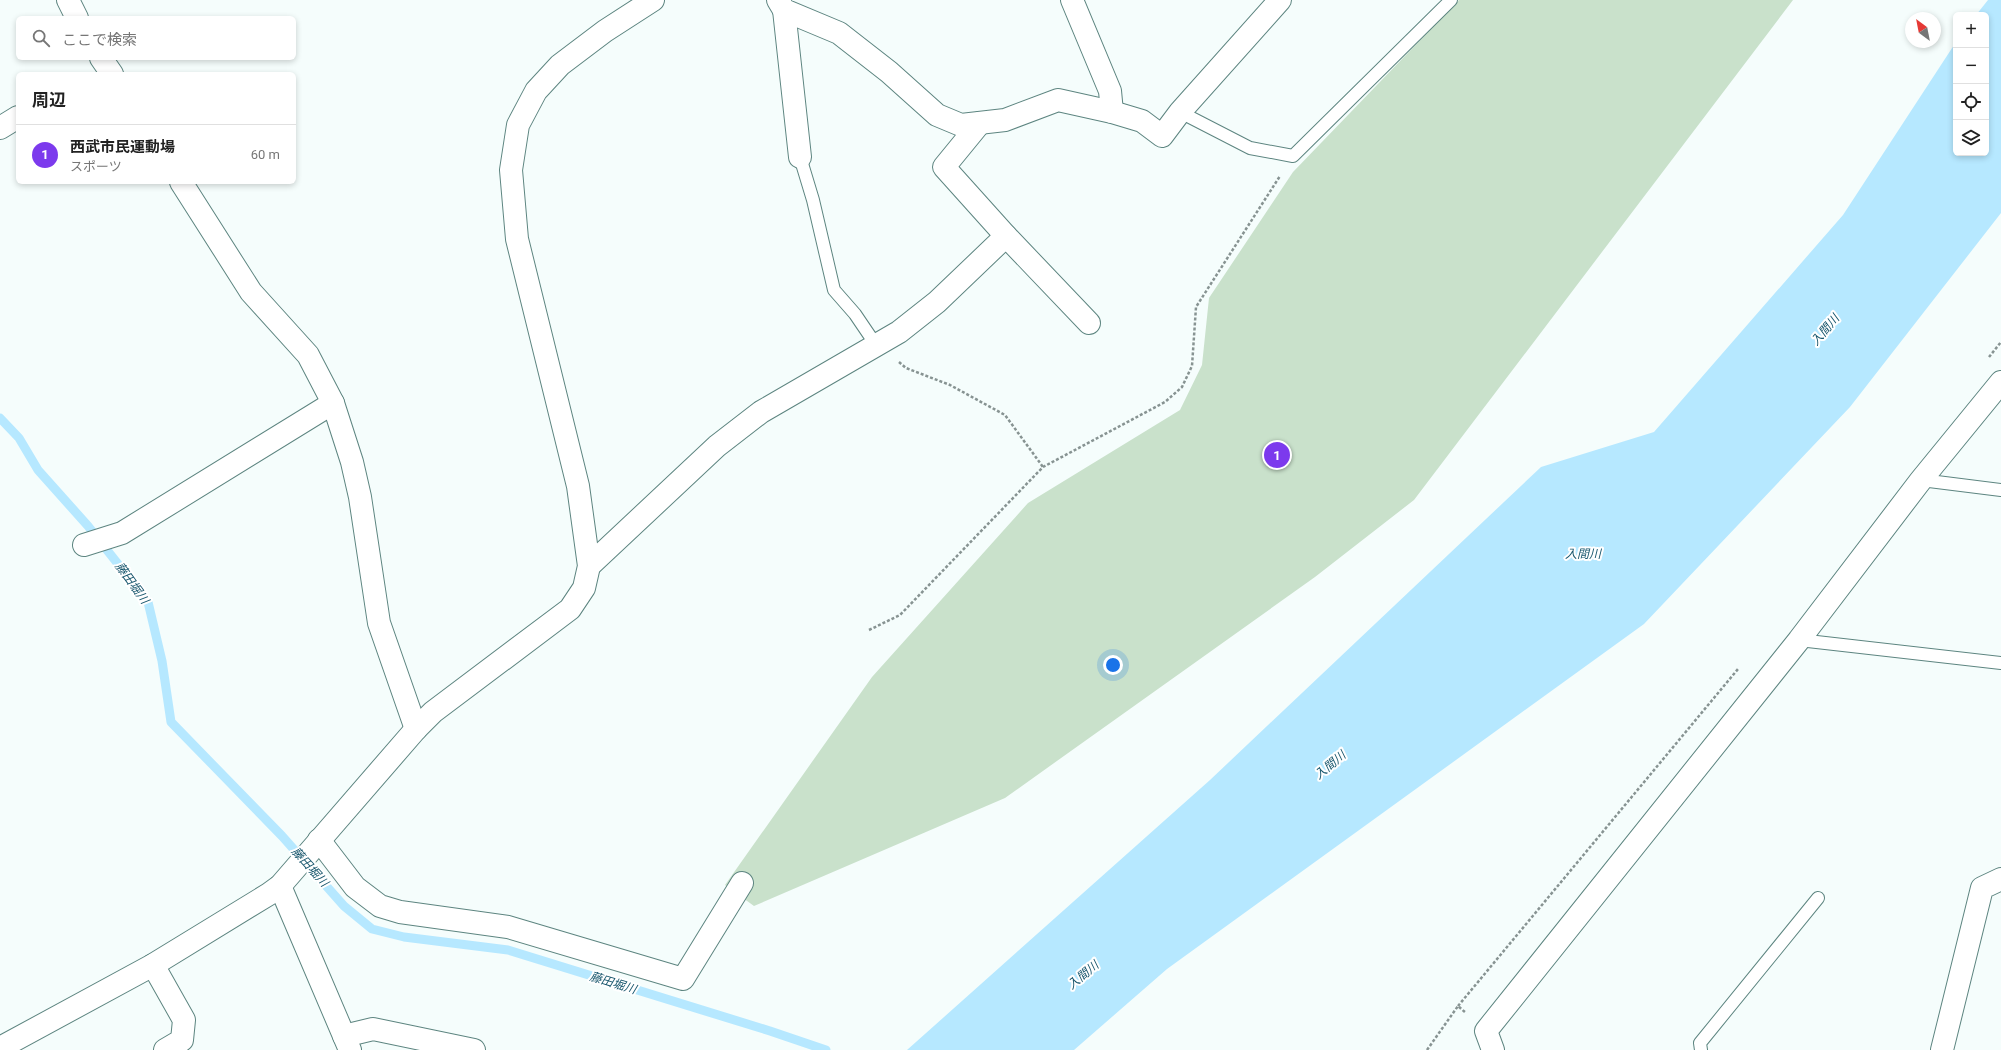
<!DOCTYPE html>
<html lang="ja">
<meta charset="utf-8">
<style>
body{margin:0;font-family:Roboto,"Noto Sans JP",sans-serif;background:#f2f2f2;color:#222}
.controls{position:absolute;right:12px;top:12px;display:grid;overflow:hidden;border-radius:6px;box-shadow:0 2px 6px #0003}
.controls button{width:36px;height:36px;display:grid;place-items:center;padding:0;border:0;border-bottom:1px solid #e0e0e0;background:#fff;color:#222;font:20px sans-serif}
.compass{position:absolute;left:1905px;top:12px;width:36px;height:36px;border-radius:50%;background:#fff;box-shadow:0 2px 6px #0003;rotate:328deg}
.you{position:absolute;left:1113px;top:665px;width:14px;height:14px;margin:-10px;border:3px solid #fff;border-radius:50%;background:#1a73e8;box-shadow:0 0 0 6px #1a73e833}
.badge{display:grid;place-items:center;width:26px;height:26px;border-radius:50%;background:#7c3aed;color:#fff;font-size:13px;font-weight:700}
.pin{position:absolute;translate:-50% -50%;border:2px solid #fff;box-shadow:0 1px 4px #0006}
.list{margin:0;padding:0;list-style:none}
h2{display:flex;justify-content:space-between;align-items:center;height:52px;margin:0;padding:0 16px;font-size:17px}
h2 small{font-size:13px;font-weight:400;color:#767676}
.list li{display:grid;grid-template-columns:26px 1fr auto;gap:12px;align-items:center;box-sizing:border-box;height:60px;padding:0 16px;border-top:1px solid #e0e0e0}
.list b{display:block;font-size:15px;white-space:nowrap}
.list p{margin:0;font-size:13px;white-space:nowrap;color:#767676}
.list em{font-size:13px;font-style:normal;color:#767676}
.icon{flex:none;width:22px;height:22px;fill:none;stroke:currentColor;stroke-width:2;stroke-linecap:round;stroke-linejoin:round}
.map{position:relative;flex:none;width:2001px;height:1050px;overflow:hidden}
.search{position:absolute;background:#fff;box-shadow:0 2px 6px #0003;left:16px;top:16px;width:280px;height:44px;display:flex;align-items:center;gap:10px;box-sizing:border-box;padding:0 14px;border-radius:6px;color:#767676;font-size:15px}
.panel{position:absolute;background:#fff;box-shadow:0 2px 6px #0003;left:16px;top:72px;width:280px;height:112px;border-radius:6px}
.map>svg:first-child{display:block}
</style>
<div class="map">
<svg width="2001" height="1050" viewBox="0 0 2001 1050">
<rect width="100%" height="100%" fill="#f5fdfc"/>
<path fill="#c9e1cb" d="M1459,0h334l-379,500 -99,77 -310,221 -251,108 -29,-21 147,-208 156,-174 152,-93 22,-45 7,-67 84,-126z"/>
<path fill="#b6e8ff" d="M1988,0h13v213l-151,194 -206,217 -477,345 -93,81h-167l303,-270 331,-313 113,-35 189,-217 113,-173v111h30v-138h-10z"/>
<g fill="none" stroke-linecap="round" stroke-linejoin="round">
<path stroke="#b6e8ff" stroke-width="9" d="M0,418l19,20 19,32 50,56 60,76 14,59 9,61 111,114 62,70 28,23 32,8 104,13 262,81 56,19"/>
<defs>
<g id="service">
<path d="M1180,112l70,36 43,8 158,-156"/>
<path d="M800,157l13,43 21,90 21,24 21,31"/>
<path d="M1921,480l80,10"/>
<path d="M1799,640l202,23"/>
<path d="M1701,1050l-1,-7 118,-145"/>
</g>
<g id="minor">
<path d="M68,0l9,18"/>
<path d="M778,0l6,10 55,23 50,39 48,43 24,10 44,-5 53,-20 54,12 30,9 20,15 18,-24 100,-112"/>
<path d="M1072,0l38,91 2,21"/>
<path d="M784,10l16,147"/>
<path d="M101,58l11,16"/>
<path d="M980,123l-36,44 62,69 83,87"/>
<path d="M0,128l18,-11"/>
<path d="M181,182l70,110 57,63 25,48 19,59 8,35 19,126 37,106"/>
<path d="M84,545l38,-12 211,-130"/>
<path d="M589,566l128,-120 44,-34 138,-80 38,-30 69,-66"/>
<path d="M319,840l36,47 25,19 20,6 108,15 175,52 59,-96"/>
<path d="M280,886l70,164"/>
<path d="M153,965l31,55 -2,20 -17,10"/>
<path d="M344,1036l29,-7 101,21"/>
<path d="M0,1048l153,-83 116,-71 11,-8 136,-157 17,-17 137,-103 14,-21 5,-22 -11,-80 -61,-247 -6,-69 7,-45 18,-34 24,-26 45,-34 48,-31"/>
<path d="M1942,1050l40,-162 19,-9"/>
</g>
<path id="tertiary" d="M1493,1050l-7,-19 313,-391 122,-160 80,-98"/>
</defs>
<use href="#service" stroke="#5d8580" stroke-width="14"/>
<use href="#minor" stroke="#5d8580" stroke-width="24"/>
<use href="#tertiary" stroke="#5d8580" stroke-width="24"/>
<g stroke="#879392" stroke-width="2.5" stroke-dasharray="3 2" stroke-linecap="butt">
<path d="M1989,357l12,-15"/>
<path d="M899,362l7,6 44,17 55,30 38,52"/>
<path d="M869,630l31,-15 143,-148 122,-65 17,-15 10,-21 4,-59 84,-131"/>
<path d="M1458,1006l280,-337"/>
<path d="M1427,1050l31,-44 8,7"/>
</g>
<use href="#service" stroke="#fff" stroke-width="12"/>
<use href="#minor" stroke="#fff" stroke-width="22"/>
<use href="#tertiary" stroke="#fff" stroke-width="22"/>
</g>
<g text-anchor="middle" dominant-baseline="central" stroke-width="4" stroke-linejoin="round" paint-order="stroke">
<g font-size="12" font-style="italic" fill="#16556c" stroke="#fff">
<text transform="translate(1825 330) rotate(-50)">入間川</text>
<text x="1583" y="554">入間川</text>
<text transform="translate(132 583) rotate(54)">藤田堀川</text>
<text transform="translate(1330 765) rotate(-40)">入間川</text>
<text transform="translate(310 867) rotate(48)">藤田堀川</text>
<text transform="translate(1083 975) rotate(-40)">入間川</text>
<text transform="translate(613 983) rotate(17)">藤田堀川</text>
</g>
</g>
</svg>
<div class="controls">
<button>+</button>
<button>−</button>
<button><svg class="icon" aria-label="locate" viewBox="0 0 24 24"><circle cx="12" cy="12" r="6"/><path d="M12 2v4M12 18v4M2 12h4M18 12h4"/></svg></button>
<button><svg class="icon" aria-label="layers" viewBox="0 0 24 24"><path d="M12 4l9 5-9 5-9-5zM3 14l9 5 9-5"/></svg></button>
</div>
<svg class="compass" viewBox="-18 -18 36 36"><path d="M0-13l5 13h-10z" fill="#e53935"/><path d="M0 13l5-13h-10z" fill="#767676"/></svg>
<div class="you"></div>
<div class="pin badge" style="left:1277px;top:455px">1</div>
<div class="search"><svg class="icon" aria-label="search" viewBox="0 0 24 24"><circle cx="10" cy="10" r="6"/><path d="M15 15l6 6"/></svg>ここで検索</div>
<section class="panel">
<h2>周辺<small></small></h2>
<ul class="list">
<li><span class="badge">1</span><div><b>西武市民運動場</b><p>スポーツ</p></div><em>60 m</em></li>
</ul>
</section>
</div>
